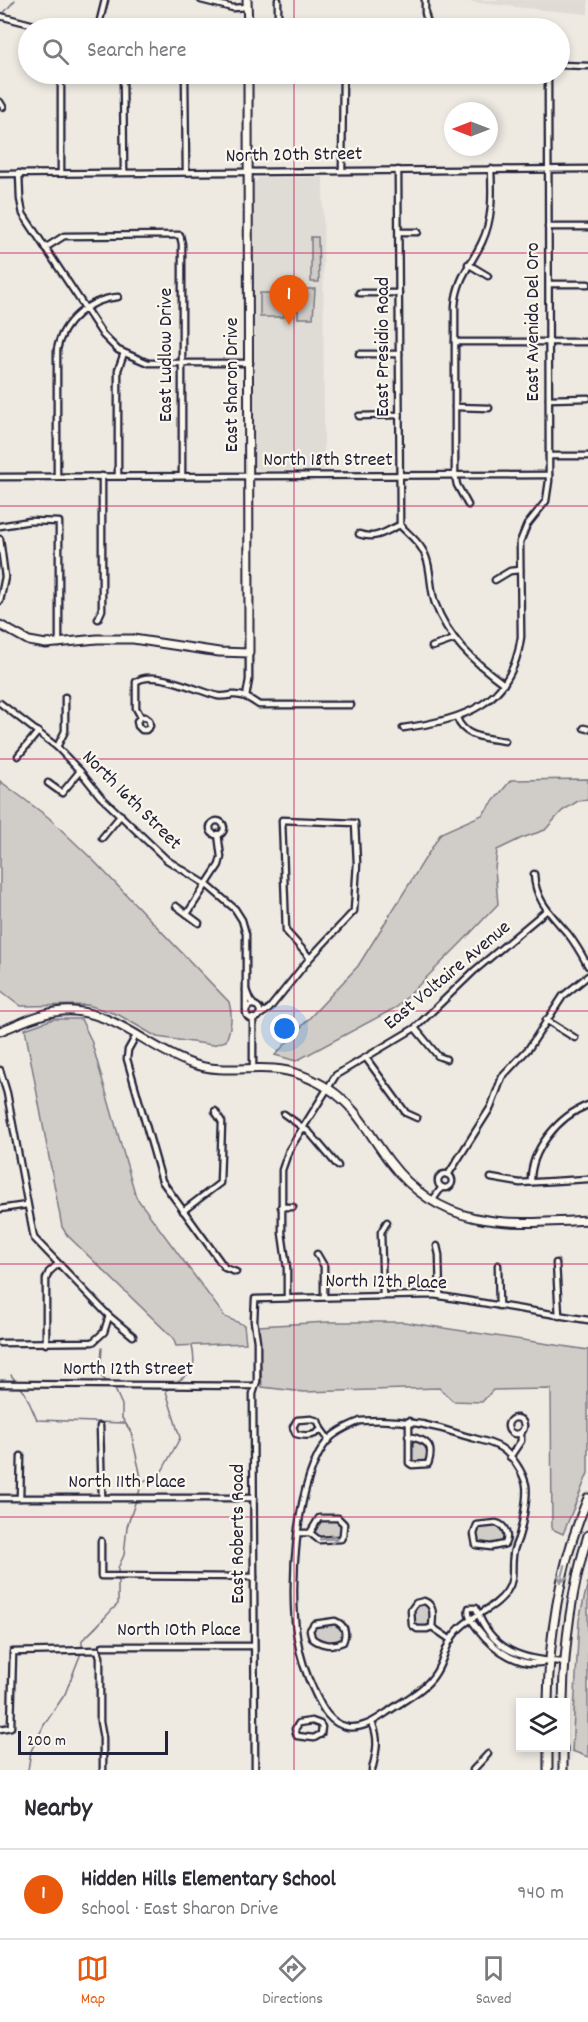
<!DOCTYPE html>
<meta charset="utf-8">
<style>
body{margin:0;font-family:Dekko,sans-serif;background:#f7f7f7;color:#2b2b33}
.controls{position:absolute;right:18px;bottom:18px;display:grid;overflow:hidden;border-radius:0px;box-shadow:0 3px 9px #0003}
.controls button{width:54px;height:54px;display:grid;place-items:center;padding:0;border:0;border-bottom:2px solid #e1e1e2;background:#fff;color:#2b2b33;font:30px sans-serif}
.compass{position:absolute;left:444px;top:102px;width:54px;height:54px;border-radius:50%;background:#fff;box-shadow:0 3px 9px #0003;rotate:270deg}
.scale{position:absolute;left:18px;bottom:15px;width:150px;box-sizing:border-box;padding-left:6px;border:3px solid #22223b;border-top:0;font-size:16px;line-height:21px;white-space:nowrap;color:#22223b;-webkit-text-stroke:4px #fbf7ec;paint-order:stroke}
.you{position:absolute;left:285px;top:1029px;width:21px;height:21px;margin:-15px;border:4px solid #fff;border-radius:50%;background:#1a73e8;box-shadow:0 0 0 9px #1a73e833}
.badge{display:grid;place-items:center;width:39px;height:39px;border-radius:50%;background:#ea580c;color:#fff;font-size:20px;font-weight:700}
.pin{position:absolute;translate:-50% -50px;filter:drop-shadow(0 2px 3px #0008)}
.pin::after{content:'';position:absolute;top:32px;width:21px;height:18px;background:inherit;clip-path:polygon(0 0,100% 0,50% 100%)}
.list{margin:0;padding:0;list-style:none}
h2{display:flex;justify-content:space-between;align-items:center;height:78px;margin:0;padding:0 24px;font-size:26px}
h2 small{font-size:20px;font-weight:400;color:#7c7c81}
.list li{display:grid;grid-template-columns:39px 1fr auto;gap:18px;align-items:center;box-sizing:border-box;height:90px;padding:0 24px;border-top:2px solid #e1e1e2}
.list b{display:block;font-size:22px;white-space:nowrap}
.list p{margin:0;font-size:20px;white-space:nowrap;color:#7c7c81}
.list em{font-size:20px;font-style:normal;color:#7c7c81}
.icon{flex:none;width:33px;height:33px;fill:none;stroke:currentColor;stroke-width:2;stroke-linecap:round;stroke-linejoin:round}
.map{position:relative;flex:none;width:588px;height:1770px;overflow:hidden}
.search{position:absolute;background:#fff;box-shadow:0 3px 9px #0003;left:18px;right:18px;top:18px;height:66px;display:flex;align-items:center;gap:15px;box-sizing:border-box;padding:0 21px;border-radius:33px;color:#7c7c81;font-size:22px}
.sheet{height:168px;background:#fff}
nav{display:flex;justify-content:space-around;align-items:center;box-sizing:border-box;height:84px;border-top:2px solid #e1e1e2;background:#fff;font-size:16px;color:#7c7c81}
nav a{display:grid;justify-items:center;gap:3px}
nav .on{color:#ea580c}
.map>svg:first-child{display:block}
</style>
<div class="map">
<svg width="588" height="1770" viewBox="0 0 588 1770">
<rect width="100%" height="100%" fill="#eeeae2"/>
<filter id="ink" filterUnits="userSpaceOnUse"><feTurbulence type="fractalNoise" baseFrequency=".0167" numOctaves="2"/><feDisplacementMap in="SourceGraphic" scale="12" xChannelSelector="R" yChannelSelector="G"/><feConvolveMatrix kernelMatrix="1 2 1 2 8 2 1 2 1" color-interpolation-filters="sRGB"/></filter>
<g filter="url(#ink)">
<g fill="#dfdbd5">
<path d="M454,0h134v14l-64,-6z"/>
<path d="M323,177l1,293h-65l-4,-3 -1,-284 5,-5z"/>
</g>
<g fill="#d0cdc9" stroke="#797882" stroke-width="1.5">
<path d="M311,237h7l1,45h-8z"/>
<path d="M298,289h17l-2,29h-15z"/>
<rect x="260" y="293" width="24" height="24"/>
<path d="M588,779v21l-10,1 -16,10 -17,19 -23,8 -25,12 -2,19 3,35 -35,37 -66,66 -101,54 -21,-6 83,-89 83,-133 41,-18 29,-35z"/>
<path d="M0,781l48,36 45,43 136,142c4,15 2,25 -3,39l-13,4 -56,-8 -38,-22 -31,-10 -67,1 -21,-16z"/>
<path d="M53,1019h28l10,21 45,157 89,120 19,8 2,18 -70,3 -3,-8 -106,-103 -5,-8 -37,-198z"/>
<path d="M328,1322h76l184,28v123l-25,61 -11,-5 -1,-140 -58,1 -11,12 -29,-1 -14,-13 -135,4 -42,-5 -4,-61z"/>
<path d="M408,1436l20,8v20l-19,-1z"/>
<path d="M319,1518h19l6,6 -3,15 -22,1 -9,-7z"/>
<path d="M496,1523l9,4v17l-25,3 -5,-6 2,-16z"/>
<path d="M588,1582v175l-16,-6 7,-131z"/>
<path d="M424,1601l6,3 2,20 -5,5 -13,-2 -3,-17 2,-5z"/>
<path d="M335,1621l9,7v10l-5,6 -24,-3 -5,-11 2,-4z"/>
</g>
<g fill="none" stroke-linecap="round" stroke-linejoin="round">
<g stroke="#716f7c" stroke-width="1.5">
<path d="M2,15l13,-15"/>
<path d="M102,1348l-2,27 8,8"/>
<path d="M11,1375l14,18 12,27 87,3"/>
<path d="M175,1383c18,-11 22,-15 17,-37"/>
<path d="M114,1387l8,18v13l9,14 11,50"/>
<path d="M138,1496l4,-14 19,-9 19,-35 -14,-47 5,-5"/>
<path d="M118,1573v-5l6,-13 3,-28 9,-27"/>
<path d="M82,1648v-8c14,-11 23,-24 36,-36v-26"/>
<path d="M28,1770l3,-19 13,-26 21,-31 16,-41"/>
</g>
<defs>
<g id="street">
<path d="M201,0l32,8 14,-1"/>
<path d="M278,0v28"/>
<path d="M425,0v13l4,15"/>
<path d="M0,16l46,12"/>
<path d="M98,28l7,-28"/>
<path d="M560,65l28,1"/>
<path d="M123,74l1,98"/>
<path d="M185,74l1,98"/>
<path d="M0,102l3,5"/>
<path d="M342,170l1,-96"/>
<path d="M398,170l2,355"/>
<path d="M19,173l1,26 3,15 80,121 15,15 30,13h102"/>
<path d="M61,173v-99"/>
<path d="M0,174l588,-5"/>
<path d="M548,227h40"/>
<path d="M399,232h19"/>
<path d="M45,248l19,-12 116,-1 2,9v231"/>
<path d="M468,264l20,12"/>
<path d="M549,284h39"/>
<path d="M359,293h40"/>
<path d="M455,342h133"/>
<path d="M359,354h40"/>
<path d="M549,399l39,-1"/>
<path d="M455,407l34,1"/>
<path d="M359,416l40,-1"/>
<path d="M549,456h39"/>
<path d="M118,475v-105l6,-17"/>
<path d="M0,477l549,-2"/>
<path d="M57,477v-127c5,-28 32,-51 61,-53"/>
<path d="M468,505l-11,-20 -2,-10v-169c2,-28 16,-41 27,-64 11,-23 10,-48 9,-73"/>
<path d="M400,525c7,8 16,14 22,24 10,15 7,37 13,54 13,36 39,59 69,81"/>
<path d="M0,526l30,-5 29,1v122"/>
<path d="M359,534c18,6 26,-3 41,-9"/>
<path d="M0,539l5,38 -5,24"/>
<path d="M495,580l15,-9 10,-1"/>
<path d="M98,619l4,-9v-134"/>
<path d="M432,647l23,-8"/>
<path d="M246,697l3,-17v-27"/>
<path d="M0,703l57,44 23,24 20,25 67,64 40,25 28,24 7,11 4,14v75"/>
<path d="M141,717l-4,4 1,5 4,4h4l4,-4 -1,-6 -4,-3h-4l-5,-9v-26c16,-14 64,10 82,14 5,1 9,0 14,-1 11,-1 18,4 27,10h92"/>
<path d="M457,718c7,20 30,20 48,23"/>
<path d="M403,728c60,-8 109,-23 118,-91l-1,-95 7,-17 19,-24 3,-20 -1,-407"/>
<path d="M584,728l4,1"/>
<path d="M57,747l8,-16v-34"/>
<path d="M18,756l20,-24"/>
<path d="M48,783l14,10 18,-22"/>
<circle cx="217" cy="828" r="7"/>
<path d="M102,838l19,-23"/>
<path d="M534,874c1,27 18,41 34,60 8,10 14,21 20,32"/>
<path d="M176,906l23,17"/>
<path d="M187,914l32,-49 2,-8 -3,-23"/>
<path d="M246,990l4,10 4,5"/>
<circle cx="253" cy="1012" r="7"/>
<path d="M258,1016l11,-7 41,-51 44,-47 3,-48 -2,-40 -73,-3 4,111 24,27"/>
<path d="M253,1018v51"/>
<path d="M546,1020l29,18"/>
<path d="M415,1028l23,28 8,3"/>
<path d="M137,1034l-9,16 -1,9 35,122 63,87 11,4"/>
<path d="M366,1058l40,55 11,5"/>
<path d="M0,1070l7,23 27,145 75,78 24,20"/>
<path d="M284,1114l25,18 29,34"/>
<circle cx="445" cy="1181" r="7"/>
<path d="M448,1175l43,-68 11,-30 27,-29 34,-52 25,-20"/>
<path d="M491,1178l29,5 68,-4"/>
<path d="M531,1182c-1,-32 28,-66 57,-77"/>
<path d="M432,1201l10,-14"/>
<path d="M281,1207h12"/>
<path d="M0,1209l27,-4"/>
<path d="M183,1211l37,-28 2,-61 -7,-11"/>
<path d="M437,1246l2,9 1,40"/>
<path d="M317,1254l7,12v31"/>
<path d="M556,1263l3,53"/>
<path d="M498,1265l1,41"/>
<path d="M383,1296l-2,-64 6,-10"/>
<path d="M287,1297v-29l-5,-35v-63l7,-20 47,-75 79,-47 59,-57 73,-61"/>
<path d="M0,1343l93,-1 11,-10 5,-16"/>
<path d="M46,1344v-65l3,-7 9,-8"/>
<path d="M0,1384l255,2"/>
<circle cx="516" cy="1426" r="8"/>
<path d="M360,1421c36,-3 68,2 102,14 12,4 28,6 39,13 11,7 22,24 25,37 2,12 -4,42 -8,54 -2,5 -5,11 -5,17 -2,13 2,23 -6,35 -13,21 -44,25 -57,50 -6,11 -8,23 -15,33 -10,16 -31,26 -46,37 -12,8 -25,18 -41,16 -18,-3 -26,-19 -33,-34 -9,-18 -15,-36 -18,-56 -8,-49 -2,-159 32,-198 9,-9 20,-13 31,-18z"/>
<path d="M100,1426l2,71"/>
<path d="M321,1429c-6,8 -17,7 -25,5l-3,-7 4,-7 14,-1 7,2 3,8 8,11"/>
<path d="M408,1436c18,4 27,8 20,28l-16,1 -3,-2v-42"/>
<path d="M510,1457l11,-16v-8"/>
<path d="M0,1498h254"/>
<path d="M20,1498l1,-42"/>
<path d="M496,1523c10,2 13,13 9,21l-14,3 -15,-2 -2,-11 3,-9z"/>
<path d="M298,1533h12l9,7 22,-1 2,-4 1,-11 -6,-6h-19l-9,15"/>
<path d="M101,1541v35l153,1"/>
<path d="M424,1601c11,4 9,15 8,26l-5,2h-10l-5,-4 -1,-15 5,-7z"/>
<path d="M335,1621c10,4 12,11 8,21 -10,5 -23,3 -31,-4l-2,-8 4,-6z"/>
<path d="M432,1627l19,13"/>
<path d="M103,1646h151"/>
<path d="M549,1661c-28,9 -55,-11 -72,-33 -5,-7 -10,-12 -8,-20h7c15,43 46,52 88,54"/>
<path d="M312,1721l8,3 2,3 -1,7 -7,4 -17,-2 -2,-7 4,-6z"/>
<path d="M372,1723c8,16 4,30 0,47"/>
<path d="M0,1729l11,-2 2,-75 85,-2 2,7v65l3,16v32"/>
<path d="M255,1770l-2,-376 4,-13v-40l-3,-20 1,-22 179,-4 154,25"/>
<path d="M473,1770l15,-16"/>
</g>
<g id="secondary">
<path d="M247,0l1,28"/>
<path d="M0,625l29,16 17,3 51,-5h36l86,13 30,1 -1,-579"/>
<path d="M0,1031c24,-9 47,-22 74,-20 46,4 77,39 119,53 26,9 54,3 81,5 18,1 40,10 55,20 28,18 41,47 61,73 53,70 120,62 198,58"/>
<path d="M548,1702c1,-69 12,-139 40,-204"/>
<path d="M563,1702c1,-56 8,-112 25,-167"/>
<path d="M563,1748v22"/>
<path d="M548,1770v-22"/>
</g>
</defs>
<use href="#street" stroke="#22223b" stroke-width="9"/>
<use href="#secondary" stroke="#22223b" stroke-width="11"/>
<use href="#street" stroke="#fbf7ec" stroke-width="4.5"/>
<use href="#secondary" stroke="#fbf7ec" stroke-width="7"/>
</g>
<defs><path id="oneway-shaft" d="M-6 0H5M1.5-3L5.5 0L1.5 3" fill="none" stroke-width="1.6" stroke-linecap="round" stroke-linejoin="round" transform="scale(1.5)"/></defs>
<g stroke="#99979c">
<use href="#oneway-shaft" transform="translate(329 1539) rotate(-3)"/>
<use href="#oneway-shaft" transform="translate(563 1574) rotate(104)"/>
</g>
</g>
<path fill="none" stroke="#c2185b" stroke-width="1.5" stroke-opacity="0.55" d="M294,0v28M294,74v1696M0,253h588M0,506h588M0,759h588M0,1011h588M0,1264h588M0,1517h588"/>
<g text-anchor="middle" dominant-baseline="central" stroke-width="4.5" stroke-linejoin="round" paint-order="stroke">
<g font-size="20" fill="#22223b" stroke="#fbf7ec">
<text transform="translate(294 156) rotate(-1)">North 20th Street</text>
<text transform="translate(534 322) rotate(-90)">East Avenida Del Oro</text>
<text transform="translate(384 347) rotate(-90)">East Presidio Road</text>
<text transform="translate(167 355) rotate(-90)">East Ludlow Drive</text>
<text transform="translate(233 385) rotate(-90)">East Sharon Drive</text>
<text x="328" y="461">North 18th Street</text>
<text transform="translate(131 801) rotate(45)">North 16th Street</text>
<text transform="translate(448 976) rotate(-40)">East Voltaire Avenue</text>
<text transform="translate(386 1283) rotate(1)">North 12th Place</text>
<text x="128" y="1370">North 12th Street</text>
<text x="127" y="1483">North 11th Place</text>
<text transform="translate(239 1534) rotate(-90)">East Roberts Road</text>
<text x="179" y="1631">North 10th Place</text>
</g>
</g>
</svg>
<div class="controls">
<button><svg class="icon" aria-label="layers" viewBox="0 0 24 24"><path d="M12 4l9 5-9 5-9-5zM3 14l9 5 9-5"/></svg></button>
</div>
<svg class="compass" viewBox="-18 -18 36 36"><path d="M0-13l5 13h-10z" fill="#e53935"/><path d="M0 13l5-13h-10z" fill="#7c7c81"/></svg>
<div class="scale">200 m</div>
<div class="you"></div>
<div class="pin badge" style="left:289px;top:325px">1</div>
<div class="search"><svg class="icon" aria-label="search" viewBox="0 0 24 24"><circle cx="10" cy="10" r="6"/><path d="M15 15l6 6"/></svg>Search here</div>
</div>
<section class="sheet">
<h2>Nearby<small></small></h2>
<ul class="list">
<li><span class="badge">1</span><div><b>Hidden Hills Elementary School</b><p>School · East Sharon Drive</p></div><em>940 m</em></li>
</ul>
</section>
<nav>
<a class="on"><svg class="icon" aria-label="map" viewBox="0 0 24 24"><path d="M3 6l6-2 6 2 6-2v14l-6 2-6-2-6 2zM9 4v14M15 6v14"/></svg>Map</a>
<a><svg class="icon" aria-label="directions" viewBox="0 0 24 24"><path d="M12 3l9 9-9 9-9-9zM9 14v-3h6M13 9l2 2-2 2"/></svg>Directions</a>
<a><svg class="icon" aria-label="saved" viewBox="0 0 24 24"><path d="M7 4h10v16l-5-4-5 4z"/></svg>Saved</a>
</nav>
